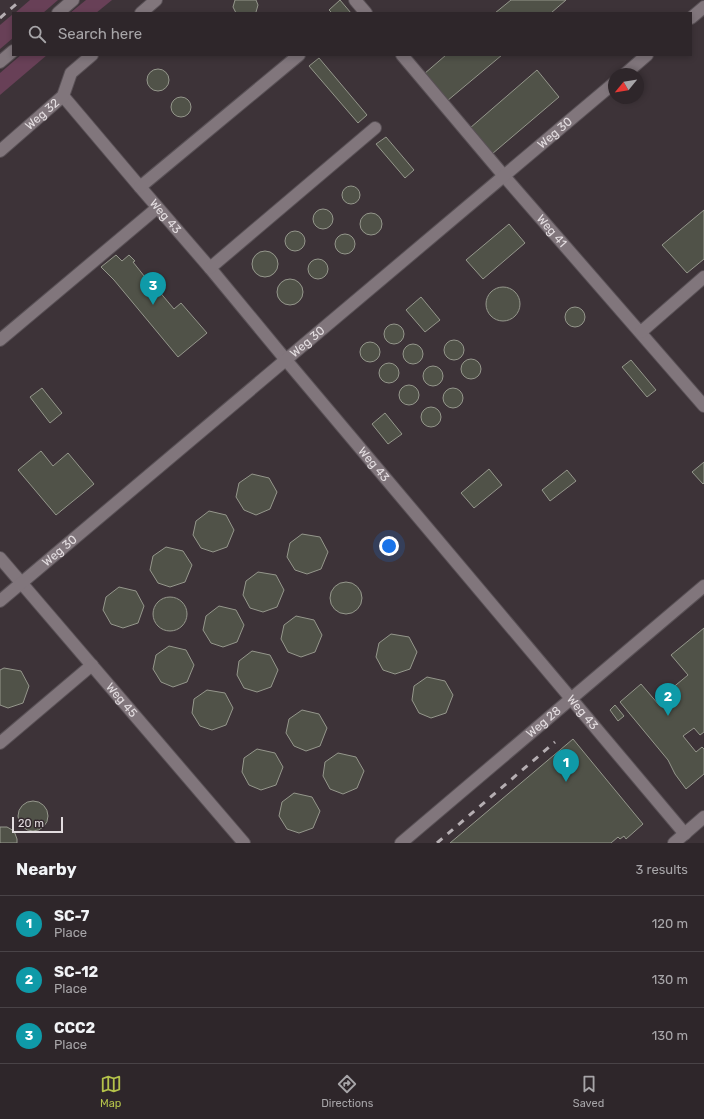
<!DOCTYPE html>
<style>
body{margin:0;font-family:Rubik,sans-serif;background:#3a3236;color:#f1f3f6}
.compass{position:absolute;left:608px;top:68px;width:36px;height:36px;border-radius:50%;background:#2e262a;box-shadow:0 2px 6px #0003;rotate:240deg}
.scale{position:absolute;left:12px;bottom:10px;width:51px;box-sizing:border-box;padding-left:4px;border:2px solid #e3dde0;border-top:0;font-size:11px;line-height:14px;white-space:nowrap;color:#e3dde0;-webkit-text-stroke:3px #33292e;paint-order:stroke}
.you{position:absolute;left:389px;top:546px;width:14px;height:14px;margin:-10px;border:3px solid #fff;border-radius:50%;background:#1a73e8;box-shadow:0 0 0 6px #1a73e833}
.badge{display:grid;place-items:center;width:26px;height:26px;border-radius:50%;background:#b4c24a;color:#fff;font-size:13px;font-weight:700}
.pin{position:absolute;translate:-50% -33px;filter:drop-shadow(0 1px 2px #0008)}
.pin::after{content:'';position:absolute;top:21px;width:14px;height:12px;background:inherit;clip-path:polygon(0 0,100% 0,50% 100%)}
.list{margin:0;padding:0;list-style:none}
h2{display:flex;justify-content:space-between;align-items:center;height:52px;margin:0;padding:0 16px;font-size:17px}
h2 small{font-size:13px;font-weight:400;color:#a7a5a8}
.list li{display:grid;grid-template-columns:26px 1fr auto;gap:12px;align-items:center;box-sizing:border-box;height:56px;padding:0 16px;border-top:1px solid #494347}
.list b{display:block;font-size:15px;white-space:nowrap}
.list p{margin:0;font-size:13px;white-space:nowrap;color:#a7a5a8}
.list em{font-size:13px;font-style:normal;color:#a7a5a8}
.icon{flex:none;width:22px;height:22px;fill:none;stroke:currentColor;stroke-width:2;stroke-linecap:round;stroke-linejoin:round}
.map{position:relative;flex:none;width:704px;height:843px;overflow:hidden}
.search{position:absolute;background:#2e262a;box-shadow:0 2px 6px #0003;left:12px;right:12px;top:12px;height:44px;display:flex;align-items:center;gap:10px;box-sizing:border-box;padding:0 14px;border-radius:0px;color:#a7a5a8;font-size:15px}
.sheet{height:220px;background:#2e262a}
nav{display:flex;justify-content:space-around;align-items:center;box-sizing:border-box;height:56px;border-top:1px solid #494347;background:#2e262a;font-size:11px;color:#a7a5a8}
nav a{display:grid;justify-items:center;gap:2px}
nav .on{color:#b4c24a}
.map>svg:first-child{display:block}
</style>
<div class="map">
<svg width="704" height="843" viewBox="0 0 704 843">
<rect width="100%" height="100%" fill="#3d3338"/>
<g fill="#684057">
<path d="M30,0h28l-15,13h-28z"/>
<path d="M86,0h26l-16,13h-26z"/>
<path d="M13,14v24l-13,11v-24z"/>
<path d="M21,55h26l-47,40v-22z"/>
</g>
<g fill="#505248" stroke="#95978c">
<path d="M235,0h21l2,5 -2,7 -1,1h-19l-3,-6z"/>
<path d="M340,0l11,13h-19l-3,-3z"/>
<path d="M511,0h55l-15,13h-56z"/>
<path d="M446,55h56l-55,46 -23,-27z"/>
<path d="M319,58l48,57 -9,8 -49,-57z"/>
<circle cx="158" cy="80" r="11"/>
<path d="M537,70l22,27 -67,57 -22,-26z"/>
<circle cx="181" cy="107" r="10"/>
<path d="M386,137l28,33 -9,8 -29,-34z"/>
<circle cx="351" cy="195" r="9"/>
<circle cx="323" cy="219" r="10"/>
<path d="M704,210v49l-17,14 -25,-28z"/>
<circle cx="371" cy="224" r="11"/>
<path d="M509,224l16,19 -42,36 -17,-19z"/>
<circle cx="295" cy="241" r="10"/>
<circle cx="345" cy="244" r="10"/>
<circle cx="265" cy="264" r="13"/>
<path d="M116,255l6,6 7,-6 6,6 -2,1 23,29 2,-1 16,19 7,-6 26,30 -29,24 -64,-77 -13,-13z"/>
<circle cx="318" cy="269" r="10"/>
<circle cx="290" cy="292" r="13"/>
<circle cx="503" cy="304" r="17"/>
<path d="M421,297l19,23 -15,12 -19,-22z"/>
<circle cx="575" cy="317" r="10"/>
<circle cx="394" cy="334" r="10"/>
<circle cx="454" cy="350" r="10"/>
<circle cx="370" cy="352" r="10"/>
<circle cx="413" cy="354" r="10"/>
<circle cx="471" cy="369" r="10"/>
<path d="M631,360l25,30 -9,7 -25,-30z"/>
<circle cx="389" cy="373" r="10"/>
<circle cx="433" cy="376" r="10"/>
<circle cx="409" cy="395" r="10"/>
<circle cx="453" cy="398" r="10"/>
<path d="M42,388l20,25 -12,10 -20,-26z"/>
<circle cx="431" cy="417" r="10"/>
<path d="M385,413l17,21 -14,10 -16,-20z"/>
<path d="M41,451l12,15 15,-13 26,31 -38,31 -38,-45z"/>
<path d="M704,462v21l-1,1 -11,-12z"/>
<path d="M489,469l13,16 -28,23 -13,-15z"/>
<path d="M567,470l9,11 -26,20 -8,-11z"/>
<path d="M252,474l17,4 8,14 -7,17 -14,6 -12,-5 -8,-13 3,-14z"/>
<path d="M209,511l17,4 8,15 -7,17 -14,5 -12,-4 -8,-13 3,-14z"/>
<path d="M302,534l18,3 8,15 -7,17 -14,5 -12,-4 -8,-13 3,-14z"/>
<path d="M166,547l17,4 9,14 -7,17 -15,5 -12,-4 -8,-13 3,-14z"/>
<path d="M258,572l18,3 8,15 -7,17 -14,5 -13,-4 -7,-13 3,-14z"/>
<circle cx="346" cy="598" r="16"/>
<path d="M119,587l17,4 8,15 -6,17 -15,5 -12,-4 -8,-14 3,-13z"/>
<circle cx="170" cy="614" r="17"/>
<path d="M219,606l17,4 8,15 -7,17 -14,5 -12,-4 -8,-13 3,-14z"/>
<path d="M296,616l18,4 8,15 -7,17 -14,5 -13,-5 -7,-13 3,-14z"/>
<path d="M704,628v104l-4,3 -6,-7 -11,8 13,16 6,-5 2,2v25l-18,15 -11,-15 -7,-14 -48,-58 21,-18 18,21 9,-8 -3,-3 23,-19 -17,-20z"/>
<path d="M391,634l18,3 8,15 -7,17 -15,5 -12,-4 -7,-13 3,-14z"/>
<path d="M169,646l17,4 8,15 -7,17 -14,5 -12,-5 -8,-13 3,-14z"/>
<path d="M252,651l18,4 8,15 -7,17 -14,5 -13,-4 -7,-13 2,-14z"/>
<path d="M4,668l17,3 8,15 -6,17 -15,5 -8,-3v-35z"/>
<path d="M427,677l18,4 8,14 -7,18 -15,5 -12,-5 -7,-13 2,-14z"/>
<path d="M207,690l18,3 8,15 -7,17 -14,5 -12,-4 -8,-13 2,-14z"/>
<path d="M615,705l9,11 -6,5 -8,-11z"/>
<path d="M302,710l17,4 8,14 -7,18 -14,5 -12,-5 -8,-13 3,-14z"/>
<path d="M573,739l70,85 -17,15 -2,-3 -4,3 -2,-2 -7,6h-161z"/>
<path d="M257,749l18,4 8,14 -7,18 -15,5 -12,-5 -7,-13 2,-14z"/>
<path d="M338,753l18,4 8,14 -7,17 -14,6 -13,-5 -7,-13 2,-14z"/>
<path d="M294,793l18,4 8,14 -7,17 -14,5 -12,-4 -8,-13 3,-14z"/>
<circle cx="33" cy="816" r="15"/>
<path d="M0,827h7l7,4 3,8v4h-17z"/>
</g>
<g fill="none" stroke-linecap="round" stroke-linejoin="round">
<defs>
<g id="minor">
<path d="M355,0l11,13"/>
<path d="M58,13l15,-13"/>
<path d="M141,13l15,-13"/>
<path d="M691,18l13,-11"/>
<path id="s1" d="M402,55l102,121 200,230"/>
<path d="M0,62l13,-11"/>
<path d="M625,74l22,-19"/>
<path id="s2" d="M63,96l77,91 70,81 76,92 399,474"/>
<path id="s3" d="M0,151l63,-55 8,-23 21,-18"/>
<path d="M140,187l159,-132"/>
<path d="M210,268l165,-140"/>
<path d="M641,332l63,-55"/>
<path d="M0,340l157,-132"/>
<path id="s4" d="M0,558l244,285"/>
<path id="s5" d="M0,601l614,-518"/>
<path d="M0,743l92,-78"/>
<path id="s6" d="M401,843l303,-257"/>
<path d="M674,843l30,-26"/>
</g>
</defs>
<use href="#minor" stroke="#595156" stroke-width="14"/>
<use href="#minor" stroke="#81767c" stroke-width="12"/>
<g stroke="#b5aeb2" stroke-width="3" stroke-dasharray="7 7" stroke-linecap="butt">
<path d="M0,18l21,-18"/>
<path d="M437,843l118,-101"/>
</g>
</g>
<g text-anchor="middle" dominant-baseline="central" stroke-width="4" stroke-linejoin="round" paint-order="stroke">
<g font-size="12" fill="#e3dde0" stroke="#33292e">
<text stroke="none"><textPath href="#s3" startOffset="56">Weg 32</textPath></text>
<text stroke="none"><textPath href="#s5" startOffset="726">Weg 30</textPath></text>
<text stroke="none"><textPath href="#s2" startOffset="158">Weg 43</textPath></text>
<text stroke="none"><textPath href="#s1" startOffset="231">Weg 41</textPath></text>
<text stroke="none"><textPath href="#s5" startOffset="402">Weg 30</textPath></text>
<text stroke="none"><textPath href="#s2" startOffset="482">Weg 43</textPath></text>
<text stroke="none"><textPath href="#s5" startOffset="78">Weg 30</textPath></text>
<text stroke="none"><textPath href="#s4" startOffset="187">Weg 45</textPath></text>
<text stroke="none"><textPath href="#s2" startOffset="806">Weg 43</textPath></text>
<text stroke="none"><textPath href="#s6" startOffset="187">Weg 28</textPath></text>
</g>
</g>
</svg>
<svg class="compass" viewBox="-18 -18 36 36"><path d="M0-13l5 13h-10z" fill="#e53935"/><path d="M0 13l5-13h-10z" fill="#a7a5a8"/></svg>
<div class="scale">20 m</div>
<div class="you"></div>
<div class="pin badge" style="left:566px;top:782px;background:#0f9aa8">1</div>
<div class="pin badge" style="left:668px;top:716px;background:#0f9aa8">2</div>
<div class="pin badge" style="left:153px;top:305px;background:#0f9aa8">3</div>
<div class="search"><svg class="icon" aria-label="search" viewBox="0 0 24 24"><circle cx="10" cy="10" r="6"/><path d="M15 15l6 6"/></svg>Search here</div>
</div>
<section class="sheet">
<h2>Nearby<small>3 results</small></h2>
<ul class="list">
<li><span class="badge" style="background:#0f9aa8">1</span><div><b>SC-7</b><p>Place</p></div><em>120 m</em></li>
<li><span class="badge" style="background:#0f9aa8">2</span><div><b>SC-12</b><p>Place</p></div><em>130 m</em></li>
<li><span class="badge" style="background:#0f9aa8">3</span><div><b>CCC2</b><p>Place</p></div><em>130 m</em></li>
</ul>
</section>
<nav>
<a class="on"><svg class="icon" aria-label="map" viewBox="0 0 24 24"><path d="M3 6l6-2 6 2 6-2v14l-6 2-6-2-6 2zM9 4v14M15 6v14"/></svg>Map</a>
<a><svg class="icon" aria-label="directions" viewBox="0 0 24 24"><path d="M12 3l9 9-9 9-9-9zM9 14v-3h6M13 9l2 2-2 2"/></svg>Directions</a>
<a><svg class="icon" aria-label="saved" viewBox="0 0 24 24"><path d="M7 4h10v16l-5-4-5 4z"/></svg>Saved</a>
</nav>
